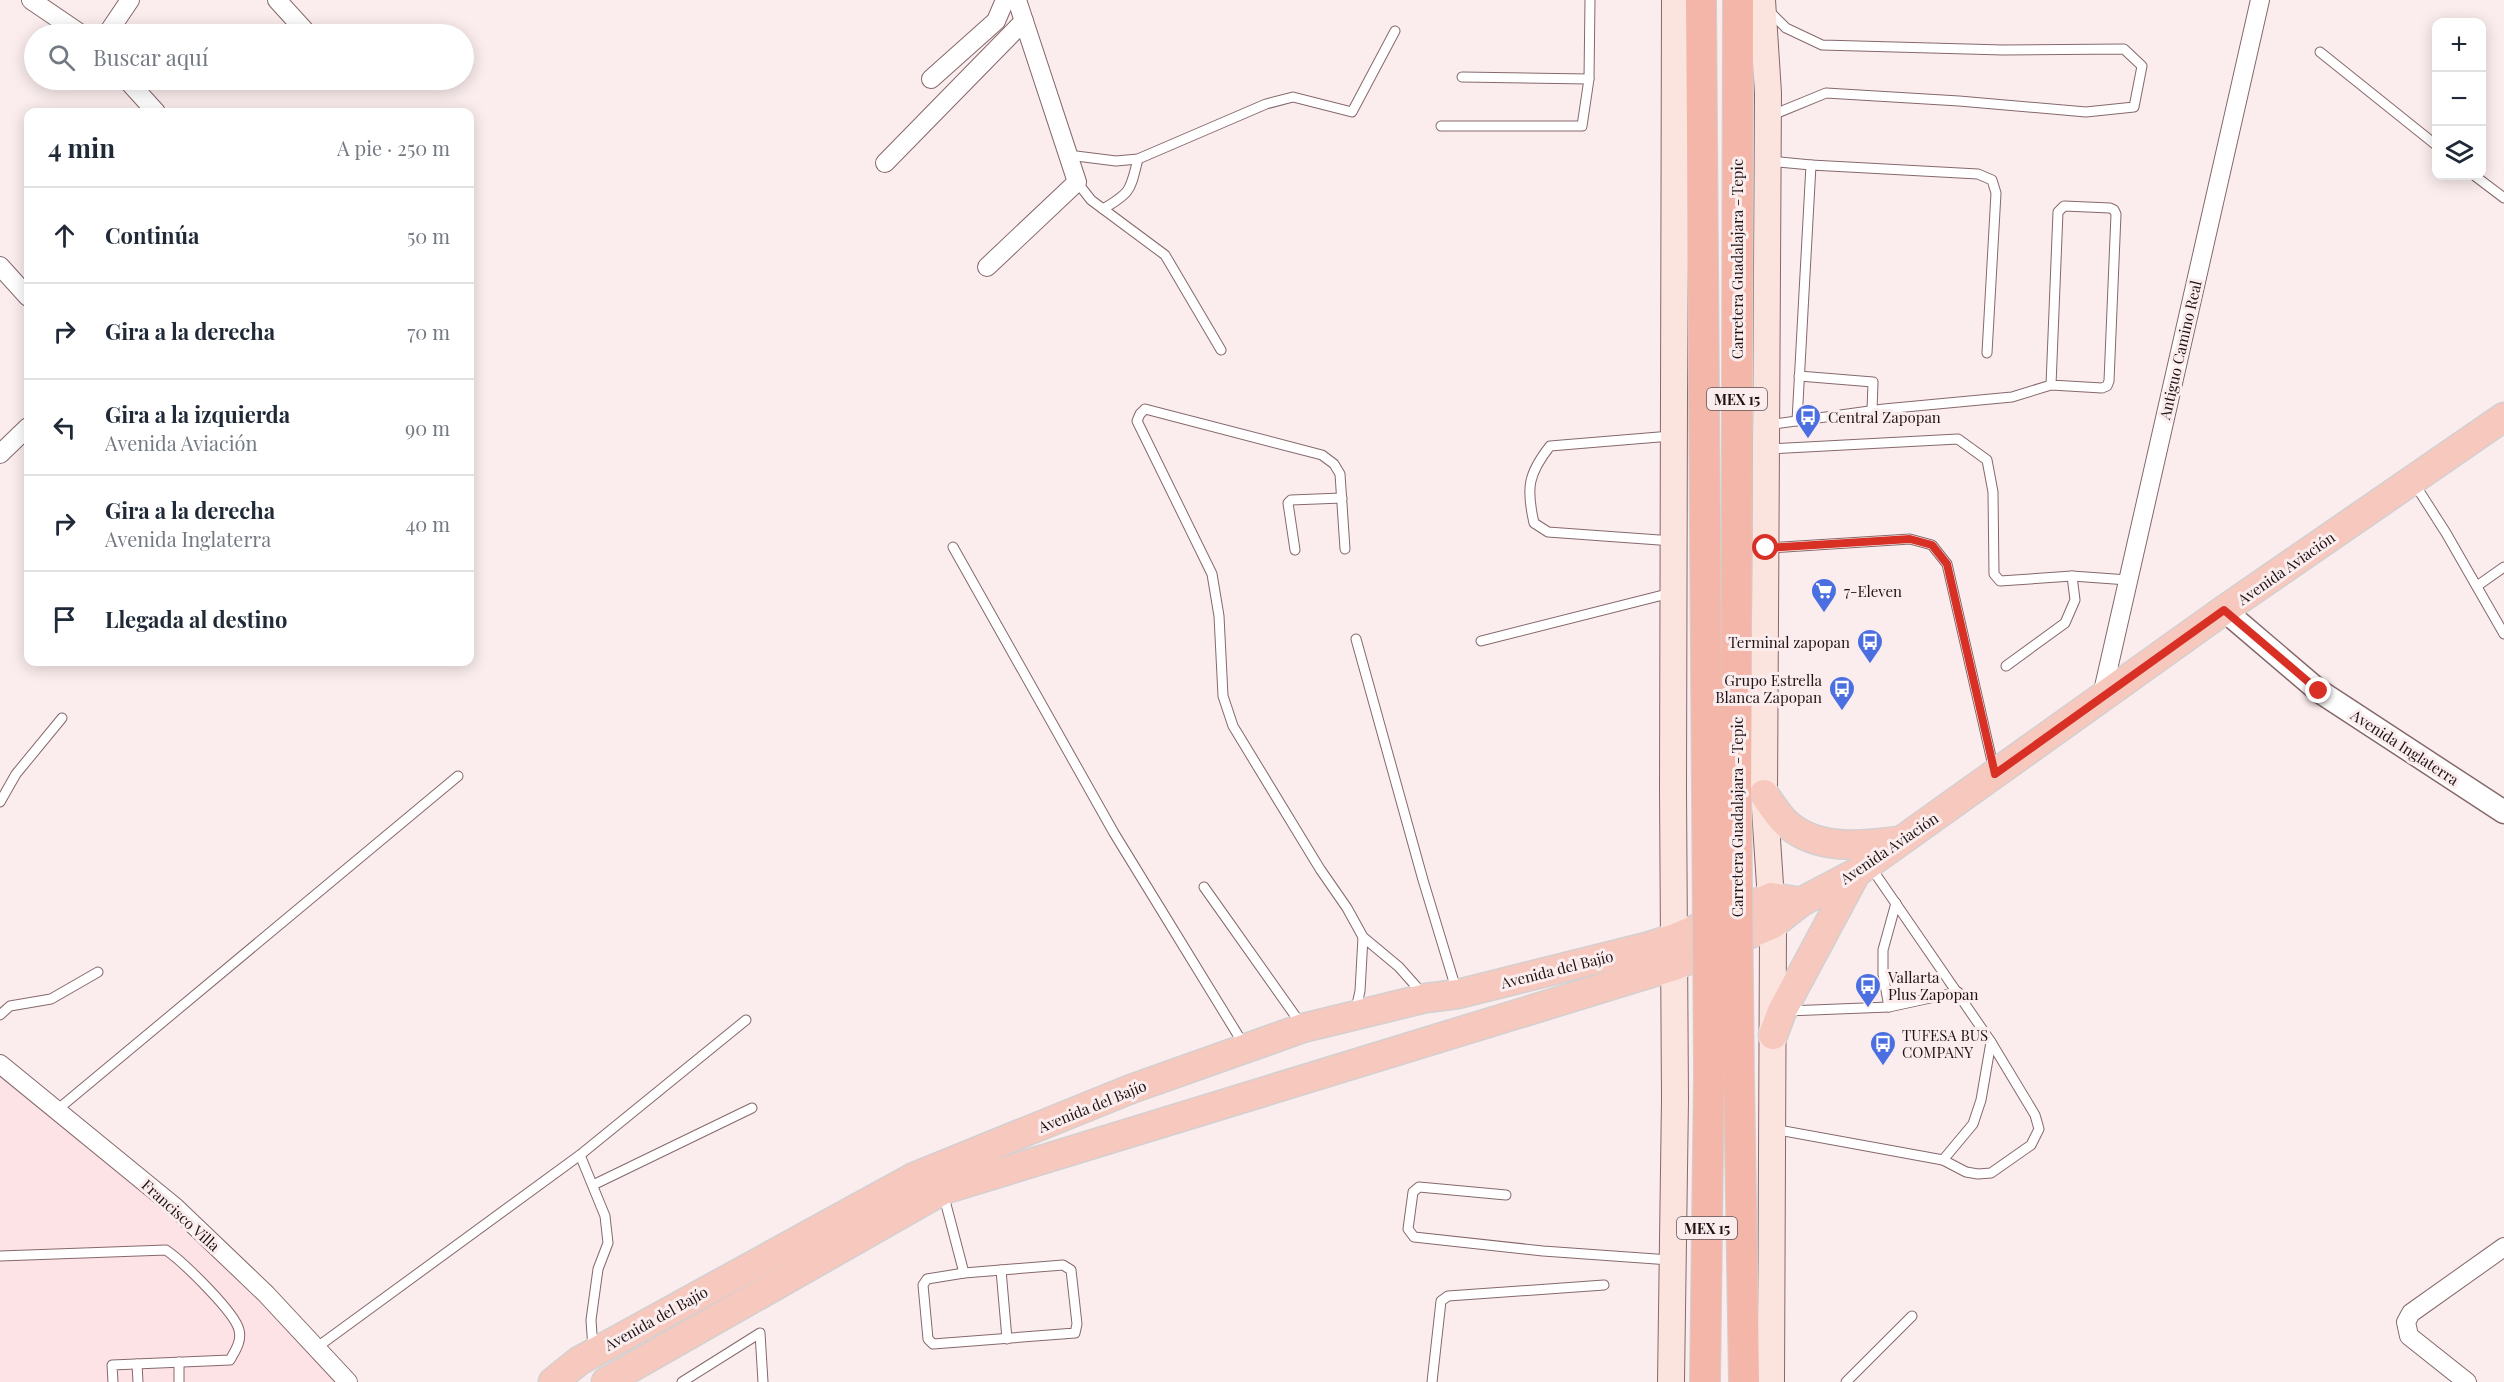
<!DOCTYPE html>
<html lang="es">
<meta charset="utf-8">
<style>
body{margin:0;font-family:"Playfair Display",serif;background:#f6f6f7;color:#1f2937}
.controls{position:absolute;right:18px;top:18px;display:grid;overflow:hidden;border-radius:12px;box-shadow:0 3px 15px #0003}
.controls button{width:54px;height:54px;display:grid;place-items:center;padding:0;border:0;border-bottom:2px solid #e0e1e3;background:#fff;color:#1f2937;font:30px sans-serif}
.stop{position:absolute;width:18px;height:18px;margin:-14px;border:4px solid #d93025;border-radius:50%;background:#fff}
.stop.end{background:#d93025;border-color:#fff;box-shadow:0 2px 6px #0008}
.list{margin:0;padding:0;list-style:none}
h2{display:flex;justify-content:space-between;align-items:center;height:78px;margin:0;padding:0 24px;font-size:26px}
h2 small{font-size:20px;font-weight:400;color:#747a83}
.list li{display:grid;grid-template-columns:39px 1fr auto;gap:18px;align-items:center;box-sizing:border-box;height:96px;padding:0 24px;border-top:2px solid #e0e1e3}
.list b{display:block;font-size:22px;white-space:nowrap}
.list p{margin:0;font-size:20px;white-space:nowrap;color:#747a83}
.list em{font-size:20px;font-style:normal;color:#747a83}
.icon{flex:none;width:33px;height:33px;fill:none;stroke:currentColor;stroke-width:2;stroke-linecap:round;stroke-linejoin:round}
.map{position:relative;flex:none;width:2504px;height:1382px;overflow:hidden}
.search{position:absolute;background:#fff;box-shadow:0 3px 15px #0003;left:24px;top:24px;width:450px;height:66px;display:flex;align-items:center;gap:15px;box-sizing:border-box;padding:0 21px;border-radius:33px;color:#747a83;font-size:22px}
.panel{position:absolute;background:#fff;box-shadow:0 3px 15px #0003;left:24px;top:108px;width:450px;height:558px;border-radius:12px}
.map>svg:first-child{display:block}
</style>
<div class="map">
<svg width="2504" height="1382" viewBox="0 0 2504 1382">
<rect width="100%" height="100%" fill="#fbedee"/>
<path fill="#fde3e5" d="M0,1072l261,216 82,94h-343z"/>
<g fill="none" stroke-linecap="round" stroke-linejoin="round">
<defs>
<g id="service">
<path d="M1768,10l18,18 36,17 181,5 121,-1 18,17 -8,41 -48,5 -127,-11 -133,-8 -56,23"/>
<path d="M2320,52l116,93"/>
<path d="M1462,77l127,2 1,-79"/>
<path d="M1441,126h141l7,-47"/>
<path d="M1068,155l48,6 22,-2 128,-55 27,-7 59,15 43,-81"/>
<path d="M1769,161l42,4"/>
<path d="M2475,176l29,22"/>
<path d="M1077,182l14,18 74,55 56,95"/>
<path d="M1103,209c29,-17 27,-19 35,-50"/>
<path d="M1799,376l74,6 -1,29"/>
<path d="M1797,421l14,-256 167,9 14,6 4,13 -9,160"/>
<path d="M1767,425l117,-16 128,-12 39,-12 51,3 5,-2 2,-5 7,-167 -2,-4 -4,-2 -46,-2 -6,6 -7,173"/>
<path d="M1671,436l-121,10c-22,28 -24,42 -16,77l14,9 125,9"/>
<path d="M1769,449l189,-10 29,21 6,32 1,82 6,7 72,-5 56,4"/>
<path d="M2414,483l32,50 58,101"/>
<path d="M953,547l161,286 130,212"/>
<path d="M1768,548l142,-9 22,6 15,19 47,206"/>
<path d="M1345,549l-5,-75 -6,-10 -12,-9 -177,-46 -5,5 -3,7 75,153 7,42 4,80 10,30 87,143 27,39 16,29 36,30 23,26"/>
<path d="M1295,550l-7,-47 3,-3 51,-2"/>
<path d="M2477,586l27,-19"/>
<path d="M1356,639l67,241 34,112"/>
<path d="M1481,641l190,-48"/>
<path d="M2006,666l59,-43 10,-23 -3,-24"/>
<path d="M0,802l16,-28 46,-56"/>
<path d="M1204,887l97,137"/>
<path d="M1889,1007l69,-15"/>
<path d="M1356,1009l4,-18 3,-54"/>
<path d="M1787,1011l102,-4 -6,-33v-24l13,-47"/>
<path d="M0,1015l10,-9 41,-7 47,-27"/>
<path d="M57,1110l401,-334"/>
<path d="M1773,1129l170,31 30,-36 8,-24 10,-58 -121,-176"/>
<path d="M580,1155l25,61 3,27 -10,26 -7,51 2,29"/>
<path d="M1943,1160l23,12 12,2 13,-1 40,-28 8,-16 -4,-14 -44,-73"/>
<path d="M593,1185l159,-77"/>
<path d="M943,1193l21,80"/>
<path d="M1506,1195l-87,-8 -6,5 -5,37 6,8 129,14 127,9"/>
<path d="M0,1256l166,-6c16,11 69,62 73,80 3,11 -4,21 -9,30l-118,5 1,17"/>
<path d="M1063,1265l8,5 6,54 -2,9 -142,11 -5,-5 -5,-54 4,-6 37,-6z"/>
<path d="M1001,1270l6,69"/>
<path d="M316,1348l264,-193 166,-135"/>
<path d="M179,1362v20"/>
<path d="M137,1364l1,18"/>
<path d="M682,1382l78,-49 3,49"/>
<path d="M1432,1382l9,-81 7,-5 156,-11"/>
<path d="M1846,1382l66,-66"/>
</g>
<g id="minor">
<path d="M31,0l50,34"/>
<path d="M277,0l31,34"/>
<path d="M107,34l23,-34"/>
<path d="M931,79l65,-58 9,-21"/>
<path d="M127,80l29,32"/>
<path d="M885,163l139,-142"/>
<path d="M0,266l28,31"/>
<path d="M987,267l90,-85 -60,-182"/>
<path d="M0,454l28,-27"/>
<path d="M2101,700l159,-700"/>
<path d="M0,1064l175,143 91,87 82,88"/>
<path d="M2467,1382l-58,-46 -3,-14 5,-9 93,-66"/>
</g>
<path id="tertiary" d="M2224,610l95,81 185,121"/>
<g id="secondary">
<path d="M1762,0l6,93 -4,701 9,136 -2,452"/>
<path d="M1671,1382l4,-283 -2,-309 2,-790"/>
</g>
<g id="primary">
<path d="M1764,794c6,9 12,18 19,26 30,31 76,26 114,21"/>
<path d="M1773,1035l9,-24 74,-138"/>
<path d="M553,1382l26,-21 335,-184 217,-88 172,-61 123,-30 32,-4 188,-47 29,-9 96,-41 30,5"/>
<path d="M606,1382l337,-192 731,-224 99,-42 28,-22 55,-29 368,-263 280,-193"/>
</g>
<g id="trunk">
<path d="M1701,0l6,795"/>
<path d="M1736,797l2,-797"/>
<path d="M1739,1079l5,303"/>
<path d="M1705,1382l4,-308"/>
</g>
</defs>
<use href="#service" stroke="#86686b" stroke-width="11"/>
<use href="#minor" stroke="#86686b" stroke-width="20"/>
<use href="#tertiary" stroke="#86686b" stroke-width="25"/>
<use href="#secondary" stroke="#86686b" stroke-width="28"/>
<use href="#primary" stroke="#d2d0d0" stroke-width="31"/>
<use href="#trunk" stroke="#d2d0d0" stroke-width="32"/>
<use href="#service" stroke="#fff" stroke-width="9"/>
<use href="#minor" stroke="#fff" stroke-width="18"/>
<use href="#tertiary" stroke="#fff" stroke-width="22"/>
<use href="#secondary" stroke="#fbe3de" stroke-width="26"/>
<use href="#primary" stroke="#f7c8be" stroke-width="28"/>
<use href="#trunk" stroke="#f4b6a8" stroke-width="30"/>
<defs>
<g id="trunk-bridge">
<path d="M1707,795l2,279"/>
<path d="M1736,797l3,282"/>
</g>
</defs>
<use href="#trunk-bridge" stroke="#d2d0d0" stroke-width="32" stroke-linecap="butt"/>
<use href="#trunk-bridge" stroke="#f4b6a8" stroke-width="30"/>
</g>
<g fill="none" stroke-linecap="round" stroke-linejoin="round">
<path stroke="#d93025" stroke-width="8" d="M1766,548l144,-9 22,6 15,19 48,210 229,-164 95,81"/>
</g>
<defs>
<symbol id="bus-pin" viewBox="-11 -11 22 30"><path d="M0 17L-7.5 6A9.5 9.5 0 1 1 7.5 6Z" fill="#4b6ee1" stroke="#fbedee"/><path d="M-5-6H5V4H4V6H2V4H-2V6H-4V4H-5ZM-3.5-4V0h7V-4ZM-3.5 1.2v1.5H-2V1.2ZM2 1.2v1.5H3.5V1.2Z" fill="#fff"/></symbol>
<symbol id="supermarket-pin" viewBox="-11 -11 22 30"><path d="M0 17L-7.5 6A9.5 9.5 0 1 1 7.5 6Z" fill="#4b6ee1" stroke="#fbedee"/><path d="M-6-5.5h2.5l.6 2H6L4.5 2H-2.5L-4.4-4H-6ZM-1.5 3.2a1.3 1.3 0 1 0 .1 0ZM3 3.2a1.3 1.3 0 1 0 .1 0Z" fill="#fff"/></symbol>
</defs>
<g fill-rule="evenodd">
<use href="#bus-pin" x="1793" y="402" width="30" height="40"/>
<use href="#supermarket-pin" x="1809" y="576" width="30" height="40"/>
<use href="#bus-pin" x="1855" y="627" width="30" height="40"/>
<use href="#bus-pin" x="1827" y="674" width="30" height="40"/>
<use href="#bus-pin" x="1853" y="971" width="30" height="40"/>
<use href="#bus-pin" x="1868" y="1029" width="30" height="40"/>
</g>
<g text-anchor="middle" dominant-baseline="central" stroke-width="6" stroke-linejoin="round" paint-order="stroke">
<g fill="#fbedee" stroke="#605455" stroke-width="1.5">
<rect x="1707" y="388" width="60" height="22" rx="4.5"/>
<rect x="1677" y="1217" width="60" height="22" rx="4.5"/>
</g>
<g font-size="14" font-weight="bold" fill="#1e1214">
<text x="1737" y="399">MEX 15</text>
<text x="1707" y="1228">MEX 15</text>
</g>
<g font-size="15" fill="#1e1214" stroke="#fbedee">
<text transform="translate(1737 259) rotate(-90)">Carretera Guadalajara - Tepic</text>
<text transform="translate(2180 350) rotate(-77)">Antiguo Camino Real</text>
<text transform="translate(2286 568) rotate(-35)">Avenida Aviación</text>
<text transform="translate(2405 747) rotate(33)">Avenida Inglaterra</text>
<text transform="translate(1737 817) rotate(-90)">Carretera Guadalajara - Tepic</text>
<text transform="translate(1889 848) rotate(-34)">Avenida Aviación</text>
<text transform="translate(1557 969) rotate(-14)">Avenida del Bajío</text>
<text transform="translate(1092 1106) rotate(-22)">Avenida del Bajío</text>
<text transform="translate(181 1215) rotate(42)">Francisco Villa</text>
<text transform="translate(656 1318) rotate(-29)">Avenida del Bajío</text>
</g>
<g font-size="15" fill="#1e1214" stroke="#fbedee" text-anchor="start">
<text x="1828" y="417">Central Zapopan</text>
<text x="1844" y="591">7-Eleven</text>
<text x="1850" y="642" text-anchor="end">Terminal zapopan</text>
<text x="1822" y="680" text-anchor="end">Grupo Estrella<tspan x="1822" dy="17">Blanca Zapopan</tspan></text>
<text x="1888" y="977">Vallarta<tspan x="1888" dy="17">Plus Zapopan</tspan></text>
<text x="1902" y="1035">TUFESA BUS<tspan x="1902" dy="17">COMPANY</tspan></text>
</g>
</g>
</svg>
<div class="controls">
<button>+</button>
<button>−</button>
<button><svg class="icon" aria-label="layers" viewBox="0 0 24 24"><path d="M12 4l9 5-9 5-9-5zM3 14l9 5 9-5"/></svg></button>
</div>
<div class="stop" style="left:1766px;top:548px"></div>
<div class="stop end" style="left:2319px;top:691px"></div>
<div class="search"><svg class="icon" aria-label="search" viewBox="0 0 24 24"><circle cx="10" cy="10" r="6"/><path d="M15 15l6 6"/></svg>Buscar aquí</div>
<section class="panel">
<h2>4 min<small>A pie · 250 m</small></h2>
<ul class="list">
<li><svg class="icon" aria-label="ahead" viewBox="0 0 24 24"><path d="M12 20V5M6 11l6-6 6 6"/></svg><div><b>Continúa</b></div><em>50 m</em></li>
<li><svg class="icon" aria-label="right" viewBox="0 0 24 24"><path d="M7 20v-9h11M14 6l5 5-5 5"/></svg><div><b>Gira a la derecha</b></div><em>70 m</em></li>
<li><svg class="icon" aria-label="left" viewBox="0 0 24 24"><path d="M17 20v-9H6M10 6l-5 5 5 5"/></svg><div><b>Gira a la izquierda</b><p>Avenida Aviación</p></div><em>90 m</em></li>
<li><svg class="icon" aria-label="right" viewBox="0 0 24 24"><path d="M7 20v-9h11M14 6l5 5-5 5"/></svg><div><b>Gira a la derecha</b><p>Avenida Inglaterra</p></div><em>40 m</em></li>
<li><svg class="icon" aria-label="arrive" viewBox="0 0 24 24"><path d="M6 21V4h12l-3 4 3 4H6"/></svg><div><b>Llegada al destino</b></div></li>
</ul>
</section>
</div>
